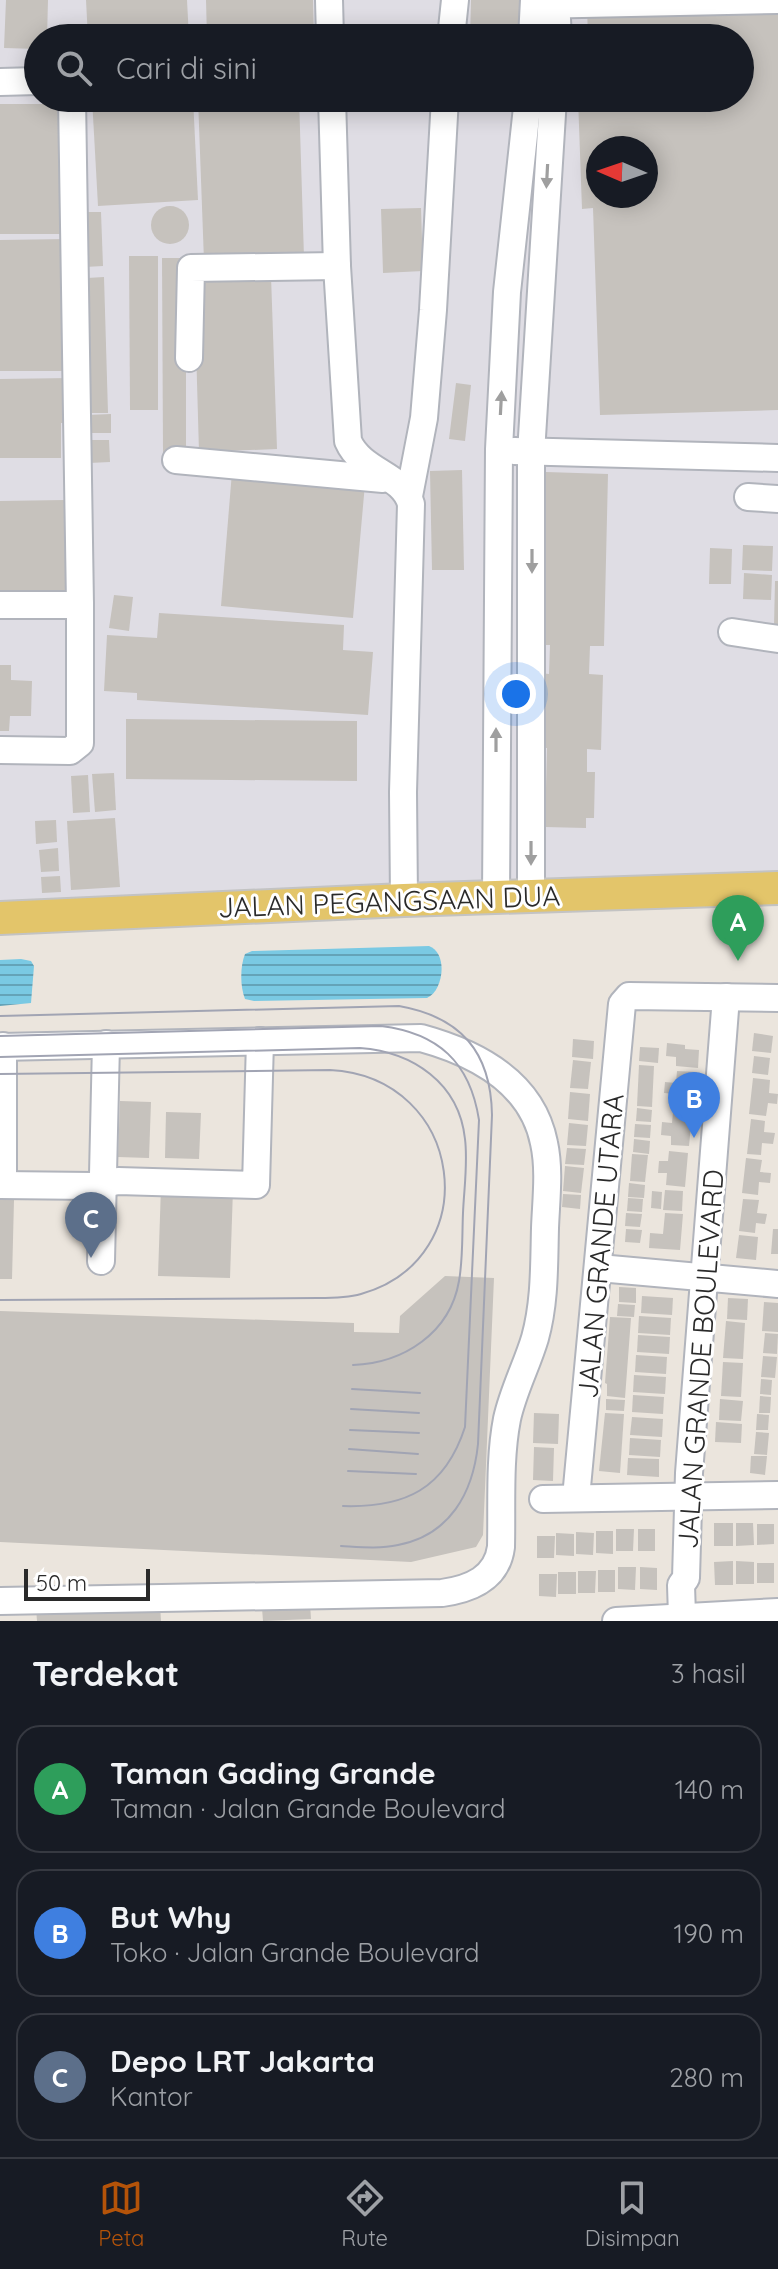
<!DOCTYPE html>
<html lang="id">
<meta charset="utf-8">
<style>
body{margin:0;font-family:Quicksand,sans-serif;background:#20242c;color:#f1f3f6}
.compass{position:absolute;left:586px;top:136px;width:72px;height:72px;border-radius:50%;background:#171b24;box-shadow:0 4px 20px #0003;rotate:272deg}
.scale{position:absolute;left:24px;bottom:20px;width:126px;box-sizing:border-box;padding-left:8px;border:4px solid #2a2a2a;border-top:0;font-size:22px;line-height:28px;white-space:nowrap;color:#2a2a2a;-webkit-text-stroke:6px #fff;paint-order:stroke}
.you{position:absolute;left:516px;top:694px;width:28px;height:28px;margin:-20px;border:6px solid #fff;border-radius:50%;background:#1a73e8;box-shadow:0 0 0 12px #1a73e833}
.badge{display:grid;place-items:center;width:52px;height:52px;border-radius:50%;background:#b45309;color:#fff;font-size:26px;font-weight:700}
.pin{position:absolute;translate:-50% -66px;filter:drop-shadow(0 2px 4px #0008)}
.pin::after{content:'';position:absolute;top:42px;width:28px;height:24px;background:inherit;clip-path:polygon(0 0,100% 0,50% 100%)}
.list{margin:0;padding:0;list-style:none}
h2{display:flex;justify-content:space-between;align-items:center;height:104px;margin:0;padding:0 32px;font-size:34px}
h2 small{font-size:26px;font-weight:400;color:#9ea1a6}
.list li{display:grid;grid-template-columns:52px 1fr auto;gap:24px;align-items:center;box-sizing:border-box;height:128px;margin:0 16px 16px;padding:0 16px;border:2px solid #363941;border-radius:24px}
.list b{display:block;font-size:30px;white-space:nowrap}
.list p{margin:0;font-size:26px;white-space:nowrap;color:#9ea1a6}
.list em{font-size:26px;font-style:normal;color:#9ea1a6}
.icon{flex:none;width:44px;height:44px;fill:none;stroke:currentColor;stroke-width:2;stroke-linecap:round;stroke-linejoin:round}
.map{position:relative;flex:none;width:778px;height:1621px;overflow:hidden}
.search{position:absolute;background:#171b24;box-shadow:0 4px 20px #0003;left:24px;right:24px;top:24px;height:88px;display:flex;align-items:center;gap:20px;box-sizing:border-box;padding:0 28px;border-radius:44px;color:#9ea1a6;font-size:30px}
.sheet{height:536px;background:#171b24}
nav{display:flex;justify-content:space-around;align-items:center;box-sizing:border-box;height:112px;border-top:2px solid #363941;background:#171b24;font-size:22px;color:#9ea1a6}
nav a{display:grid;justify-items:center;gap:4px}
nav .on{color:#b45309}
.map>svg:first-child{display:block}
</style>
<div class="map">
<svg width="778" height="1621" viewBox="0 0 778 1621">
<defs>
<pattern id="water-rules" width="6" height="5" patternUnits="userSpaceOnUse" patternTransform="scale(2)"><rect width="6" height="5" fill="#7ac9e3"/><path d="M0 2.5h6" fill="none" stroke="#64a3b8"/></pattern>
</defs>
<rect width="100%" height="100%" fill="#ebe5dd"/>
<path fill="#dfdde4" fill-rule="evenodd" d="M0,0h778v897l-778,24zM38,38h702v60h-702zM598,148h48v48h-48z"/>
<g fill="url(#water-rules)">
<path d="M429,946c19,7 15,44 -2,52l-173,3 -9,-2c-5,-12 -5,-33 0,-45l7,-3z"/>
<path d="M21,959l10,2 3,5 -3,37 -31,3v-46z"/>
</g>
<g fill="#c6c2bd" fill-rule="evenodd">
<path d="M6,0h42l-1,38h-9v11l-34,-1z"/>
<path d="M86,0h101l2,38h-101z"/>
<path d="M206,0h107l1,38h-107z"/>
<path d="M471,0h50l-1,38h-50z"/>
<path d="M778,2v408l-178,5 -7,-207 -11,1 -4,-111h162v-60h-152l-1,-30zM598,148h48v48h-48z"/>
<path d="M92,98h101l5,102 -100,6z"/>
<path d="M198,98h101l5,159 -100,4z"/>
<path d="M0,104h66l-1,130h-65z"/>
<circle cx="170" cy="225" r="19"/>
<path d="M421,208l2,63 -40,2 -2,-64z"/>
<path d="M83,212h18l2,54 -18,1z"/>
<path d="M67,239l1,132h-68v-131z"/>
<path d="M129,256h29v154h-28z"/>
<path d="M162,258h24v195h-23z"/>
<path d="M271,276l6,173 -78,3 -5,-174z"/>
<path d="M104,277l4,136h-17l-4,-135z"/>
<path d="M70,378v45h-9v35h-61v-79z"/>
<path d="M456,383l15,2 -6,56 -16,-2z"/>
<path d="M111,414v19h-23l-1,-18z"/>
<path d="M89,440h20l1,22 -21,1z"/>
<path d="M462,470l2,100h-32l-2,-99z"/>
<path d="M232,472l133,12 -12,134 -132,-12z"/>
<path d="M546,472l62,2 -4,172h-14l-1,28 14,1 -2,75 -14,-1v23h8l-1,46h-8v10l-41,-1 2,-79h-8l1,-75 9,1 1,-29h-8z"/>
<path d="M65,500l1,92 -66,1v-92z"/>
<path d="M743,545l30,1 -1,25 -30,-1z"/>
<path d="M710,548l22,1 -1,35h-22z"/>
<path d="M744,573l28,2 -1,25 -28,-1z"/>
<path d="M775,581h3v45h-4z"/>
<path d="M114,595l19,2 -4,34 -20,-3z"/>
<path d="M159,613l185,12 -1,25 30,2 -5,63 -231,-15v-7l-33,-2 3,-56 50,3z"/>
<path d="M0,665h11v15l21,1 -1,35h-21l-1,15h-9z"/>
<path d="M126,719l231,2v60l-231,-2z"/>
<path d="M114,773l2,37 -21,2 -3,-38z"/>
<path d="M88,775l2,37 -17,1 -2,-37z"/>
<path d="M115,818l5,69 -49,3 -4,-69z"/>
<path d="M56,820l1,22 -21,2 -1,-23z"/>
<path d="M58,848l1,23 -18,1 -2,-22z"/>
<path d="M60,876l1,16 -19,1 -1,-16z"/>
<path d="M754,1033l19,3 -2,17 -19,-2z"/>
<path d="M573,1039l21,2 -1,18 -21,-2z"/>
<path d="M667,1043l18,2v4l14,1 -1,18 -22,-2v-9l-10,-1z"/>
<path d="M640,1047l19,1 -1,15 -19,-2z"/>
<path d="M754,1056l16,2 -2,17 -16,-2z"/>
<path d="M573,1060l18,2 -3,27 -18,-1z"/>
<path d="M639,1065l15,1 -2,41 -15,-1z"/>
<path d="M677,1071l20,1 -3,38 -20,-1 1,-15 -11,-1 1,-11 11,1z"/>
<path d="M753,1078l17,2 -1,13 9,1 -1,10 -9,-1 -2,13 -17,-2z"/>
<path d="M570,1092l20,2 -2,27 -20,-2z"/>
<path d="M120,1101l31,1 -2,56 -31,-1z"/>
<path d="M637,1108l15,2 -1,12 -15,-1z"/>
<path d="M166,1112l35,1 -2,46 -34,-1z"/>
<path d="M673,1112l19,2 -3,32 -18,-1v-9l-10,-1 1,-13 10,1z"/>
<path d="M751,1119l14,2 -1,11 11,1 -2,11 -11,-1 -1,12 -14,-1z"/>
<path d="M569,1123l19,2 -2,21 -19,-1z"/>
<path d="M635,1124l16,1 -1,13 -16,-1z"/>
<path d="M634,1139l16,2 -1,13 -16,-2z"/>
<path d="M567,1148l19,1 -2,16 -19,-1z"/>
<path d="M669,1151l19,2 -3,34 -19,-2 1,-12h-9l1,-12h9z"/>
<path d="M632,1154l16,1 -3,27 -15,-1z"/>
<path d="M746,1158l16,2 -2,12 11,1 -1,10 -11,-1 -1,13 -16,-2z"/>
<path d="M565,1166l19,2 -3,25 -18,-2z"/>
<path d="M629,1183l16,2 -1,13 -16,-1z"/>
<path d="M161,1187l72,2 -3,89 -72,-2z"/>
<path d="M665,1190l18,1 -1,20 -19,-1z"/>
<path d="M652,1191l10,1 -1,17 -10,-1z"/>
<path d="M563,1194l18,1 -1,14 -18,-2z"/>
<path d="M628,1198l15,1 -1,13 -15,-1z"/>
<path d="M743,1199l16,1 -2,13 10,1 -2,10 -9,-1 -1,10 -16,-2z"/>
<path d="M0,1200h14l-2,79h-12z"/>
<path d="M626,1213l16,1 -2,13 -15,-1z"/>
<path d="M665,1213l18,1 -3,36 -31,-2 1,-15 13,1z"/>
<path d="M626,1229l16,1 -2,13 -15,-1z"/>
<path d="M773,1229h5v25h-7z"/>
<path d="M739,1235l19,2 -2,23 -20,-2z"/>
<path d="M445,1276l49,2 -11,257 -7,12 -65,15 -411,-20v-231l354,12v9l45,1 1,-17z"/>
<path d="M619,1287l17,1v15l-17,-1z"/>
<path d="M642,1296l31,2 -1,17 -31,-2z"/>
<path d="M728,1298l20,1 -1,21 -20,-1z"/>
<path d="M764,1302l14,1v29l-16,-1z"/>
<path d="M618,1304l17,1 -1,12 -17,-1z"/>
<path d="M639,1316l32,2 -1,17 -32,-2z"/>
<path d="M610,1317l21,1 -6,80 -18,-2v-12l-2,-1z"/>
<path d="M726,1321l19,2 -2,36 -20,-1z"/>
<path d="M765,1333l13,1 -1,20 -14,-1z"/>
<path d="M638,1335l32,2 -1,17 -32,-2z"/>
<path d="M636,1355l31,2 -1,17 -31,-2z"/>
<path d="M763,1356l14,1 -2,21 -14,-1z"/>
<path d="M723,1362l20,1 -2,34 -20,-1z"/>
<path d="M634,1375l32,2 -1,17 -32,-2z"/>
<path d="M761,1379l11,1 -1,15 -11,-1z"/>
<path d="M633,1395l31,2 -1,17 -31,-2z"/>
<path d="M760,1396l11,1 -1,16h-11z"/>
<path d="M606,1399l19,1 -1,11 -18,-1z"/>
<path d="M720,1399l23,2 -2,20 -22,-1z"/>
<path d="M534,1413l25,1 -1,30 -25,-1z"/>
<path d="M605,1413l19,1 -4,59 -21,-2z"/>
<path d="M757,1414l12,1 -1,15h-12z"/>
<path d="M632,1417l31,2 -1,18 -32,-2z"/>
<path d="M716,1422l26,2 -1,19 -26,-1z"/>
<path d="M756,1432l13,1 -2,22 -13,-1z"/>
<path d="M630,1438l31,2 -1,17 -31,-2z"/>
<path d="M534,1447l20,1 -1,33 -20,-1z"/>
<path d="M751,1456h16l-2,19 -15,-2z"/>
<path d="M628,1458l31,1v18l-32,-2z"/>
<rect x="714" y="1523" width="19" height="23"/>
<path d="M736,1523h17l1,22 -18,1z"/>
<path d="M757,1524h17v20l-17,1z"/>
<path d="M616,1529h18l-1,22h-17z"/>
<rect x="638" y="1529" width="17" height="22"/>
<path d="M596,1531h17v23l-17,-1z"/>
<path d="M576,1532l18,1 -1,22 -17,-1z"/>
<path d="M556,1533l18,1v22l-18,-1z"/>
<path d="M537,1536h18l-1,22h-17z"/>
<path d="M733,1561v24h-18l-1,-23z"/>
<path d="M736,1561l18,1v22h-18z"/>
<rect x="757" y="1563" width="17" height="20"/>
<path d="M618,1567h18l-1,23 -17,-1z"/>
<path d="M640,1567l17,1v22l-17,-1z"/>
<rect x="598" y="1570" width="17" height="22"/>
<path d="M578,1571h18l-1,22h-17z"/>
<rect x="558" y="1572" width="18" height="22"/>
<path d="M539,1574h18l-1,23 -17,-1z"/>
<path d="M160,1604l1,17h-124l-1,-13z"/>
<path d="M310,1604l1,15 -48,2 -1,-13z"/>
</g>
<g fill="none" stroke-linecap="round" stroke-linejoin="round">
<defs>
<g id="minor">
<path d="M329,0l1,38"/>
<path d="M556,0l2,38"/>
<path d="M534,5l244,-5"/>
<path d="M451,38l4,-38"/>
<path d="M532,38l2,-38"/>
<path d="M0,82l38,-1"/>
<path d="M332,98l5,168 11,175c14,32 55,33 63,63l-8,288 1,108"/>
<path d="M189,358l2,-90 146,-2"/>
<path d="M514,451l264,7"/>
<path d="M176,460l207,19"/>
<path d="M409,496l15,-78 9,-108 12,-212"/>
<path d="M748,497l30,2"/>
<path d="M0,605h80"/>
<path d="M732,632l46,7"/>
<path d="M0,750l70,1 10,-8v-138l-8,-507"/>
<path d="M531,896v-443l22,-355"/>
<path d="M496,897l3,-448 8,-157 21,-194"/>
<path d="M0,1047l421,-9c55,15 111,44 123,105 6,27 2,58 1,85 -1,37 0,74 -10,110 -8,27 -22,53 -28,81 -8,41 -5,86 -6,128 -4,31 -30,42 -59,46l-442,8"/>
<path d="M0,1185l93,1 25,-5 138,4 4,-144"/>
<path d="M3,1185v-139"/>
<path d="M101,1261l5,-217"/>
<path d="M599,1268l179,16"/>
<path d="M579,1498l-2,-11 45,-483 7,-8 149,2"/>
<path d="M543,1499l235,-4"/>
<path d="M682,1616l-1,-31 5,-7 3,-105 37,-476"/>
<path d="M616,1621l162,-9"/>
</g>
<path id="major" d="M0,918l404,-18 374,-12"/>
</defs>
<use href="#minor" stroke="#b1b4bc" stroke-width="30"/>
<use href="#major" stroke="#c3c3c3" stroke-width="36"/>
<use href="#minor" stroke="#fff" stroke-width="26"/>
<use href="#major" stroke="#e3c56a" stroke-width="32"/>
<g stroke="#a1a4b3" stroke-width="2">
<path d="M0,1016l399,-10c62,11 92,46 93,109l-14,329c-5,49 -28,91 -80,101 -19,4 -38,2 -57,1"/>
<path d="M0,1036l381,-10c57,7 89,36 98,94l-14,307c-20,62 -60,81 -122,79"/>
<path d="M0,1057l360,-9c53,4 99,35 105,91 3,24 -1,50 -2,74 -1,22 0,46 -4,68 -9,52 -55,82 -106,84"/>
<path d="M0,1074l330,-4c135,7 158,188 31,224 -14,4 -29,4 -43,4l-318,2"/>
<path d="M352,1389l68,4"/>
<path d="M351,1409l68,4"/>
<path d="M350,1430l69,3"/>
<path d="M349,1449l69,5"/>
<path d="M348,1471l68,3"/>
</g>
</g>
<defs><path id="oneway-solid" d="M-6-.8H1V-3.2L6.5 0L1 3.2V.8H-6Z" transform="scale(2)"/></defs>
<g fill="#9f9f9f">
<use href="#oneway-solid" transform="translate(547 176) rotate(93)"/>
<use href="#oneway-solid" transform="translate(501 403) rotate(-87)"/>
<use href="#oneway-solid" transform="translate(532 561) rotate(90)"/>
<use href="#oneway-solid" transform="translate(496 740) rotate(-90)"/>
<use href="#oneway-solid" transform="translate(531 853) rotate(90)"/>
</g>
<g text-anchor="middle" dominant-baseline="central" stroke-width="6" stroke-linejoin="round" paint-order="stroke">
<g font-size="28" fill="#2a2a2a" stroke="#fff">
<text transform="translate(389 901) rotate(-2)">JALAN PEGANGSAAN DUA</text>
<text transform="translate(600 1246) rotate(-85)">JALAN GRANDE UTARA</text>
<text transform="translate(700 1359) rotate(-86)">JALAN GRANDE BOULEVARD</text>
</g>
</g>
</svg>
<svg class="compass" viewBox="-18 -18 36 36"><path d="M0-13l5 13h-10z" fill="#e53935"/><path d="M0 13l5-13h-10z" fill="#9ea1a6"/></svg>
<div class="scale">50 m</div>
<div class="you"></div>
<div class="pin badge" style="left:738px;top:961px;background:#2e9e5b">A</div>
<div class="pin badge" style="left:694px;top:1138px;background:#3f7fe0">B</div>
<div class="pin badge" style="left:91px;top:1258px;background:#5c6f8a">C</div>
<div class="search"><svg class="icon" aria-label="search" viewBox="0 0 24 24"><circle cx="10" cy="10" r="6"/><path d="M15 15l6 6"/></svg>Cari di sini</div>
</div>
<section class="sheet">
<h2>Terdekat<small>3 hasil</small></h2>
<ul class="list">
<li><span class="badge" style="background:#2e9e5b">A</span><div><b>Taman Gading Grande</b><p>Taman · Jalan Grande Boulevard</p></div><em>140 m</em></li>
<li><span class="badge" style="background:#3f7fe0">B</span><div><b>But Why</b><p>Toko · Jalan Grande Boulevard</p></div><em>190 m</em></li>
<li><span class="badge" style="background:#5c6f8a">C</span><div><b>Depo LRT Jakarta</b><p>Kantor</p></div><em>280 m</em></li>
</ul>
</section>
<nav>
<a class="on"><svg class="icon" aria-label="map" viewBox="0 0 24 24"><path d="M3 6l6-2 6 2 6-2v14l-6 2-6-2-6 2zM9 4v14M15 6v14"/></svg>Peta</a>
<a><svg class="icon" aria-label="directions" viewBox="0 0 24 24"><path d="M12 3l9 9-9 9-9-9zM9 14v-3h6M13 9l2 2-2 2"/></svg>Rute</a>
<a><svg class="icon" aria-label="saved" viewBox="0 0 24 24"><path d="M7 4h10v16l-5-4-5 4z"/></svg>Disimpan</a>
</nav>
